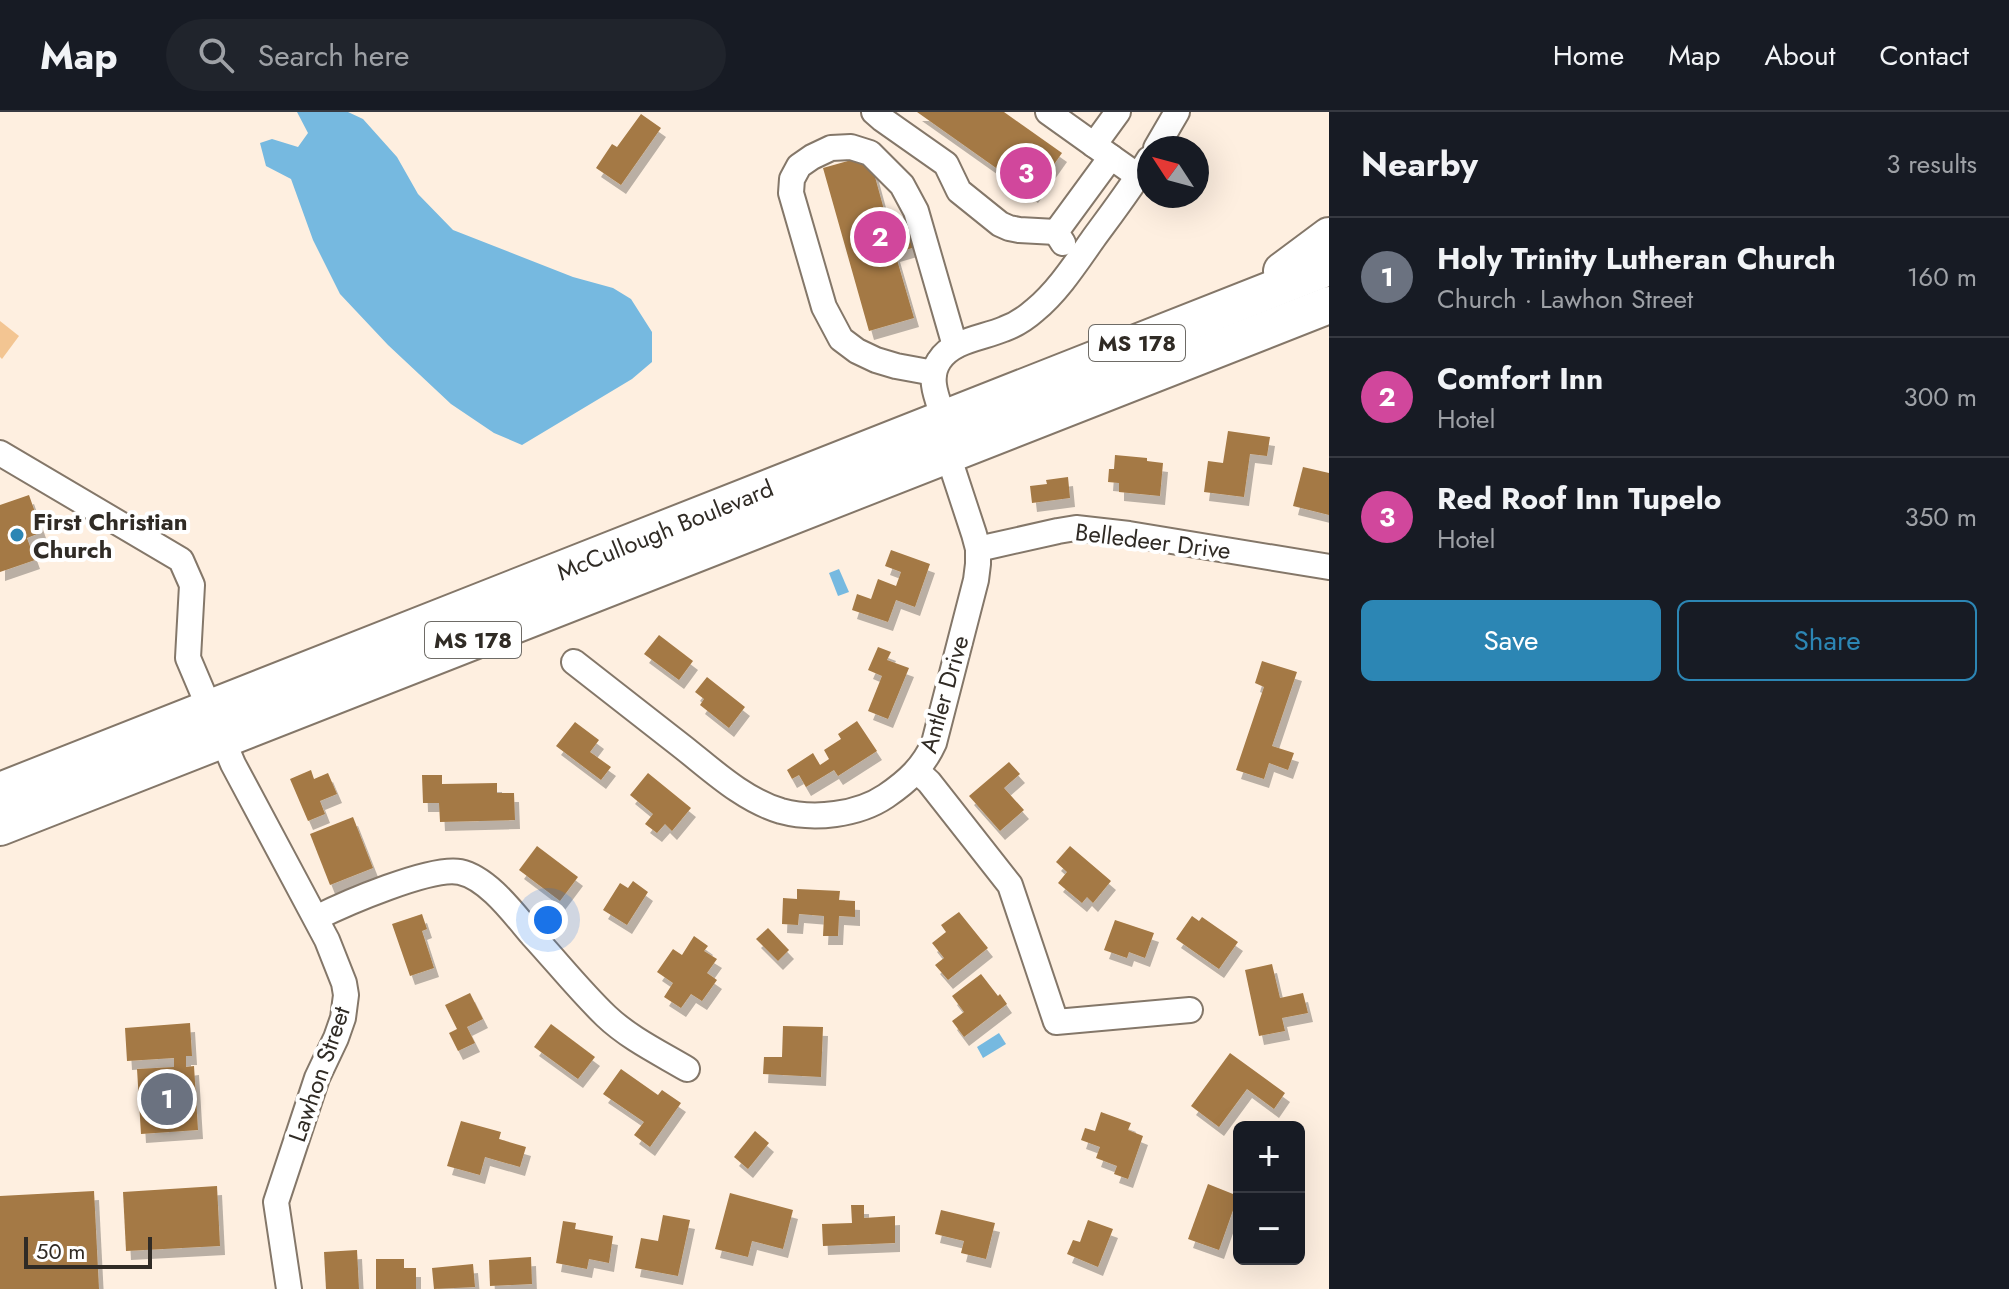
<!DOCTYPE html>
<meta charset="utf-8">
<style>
body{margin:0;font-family:Jost,sans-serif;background:#20242c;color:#f1f3f6}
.controls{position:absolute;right:24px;bottom:24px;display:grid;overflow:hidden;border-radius:12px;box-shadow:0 8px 32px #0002}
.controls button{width:72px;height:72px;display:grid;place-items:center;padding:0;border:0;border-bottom:2px solid #363941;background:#171b24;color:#f1f3f6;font:40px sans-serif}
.compass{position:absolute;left:1137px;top:24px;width:72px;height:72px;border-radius:50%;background:#171b24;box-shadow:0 8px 32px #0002;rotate:306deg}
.scale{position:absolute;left:24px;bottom:20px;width:128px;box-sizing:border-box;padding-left:8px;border:4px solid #302b25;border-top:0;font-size:22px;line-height:28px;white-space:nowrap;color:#302b25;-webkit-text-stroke:6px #fff;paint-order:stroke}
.you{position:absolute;left:548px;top:808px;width:28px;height:28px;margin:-20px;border:6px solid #fff;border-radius:50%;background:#1a73e8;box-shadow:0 0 0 12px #1a73e833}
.badge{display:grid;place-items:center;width:52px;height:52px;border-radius:50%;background:#2c86b4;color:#fff;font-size:26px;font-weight:700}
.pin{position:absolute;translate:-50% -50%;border:4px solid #fff;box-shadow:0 2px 8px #0006}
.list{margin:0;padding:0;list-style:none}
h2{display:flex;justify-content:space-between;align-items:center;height:104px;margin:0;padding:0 32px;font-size:34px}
h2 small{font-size:26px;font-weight:400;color:#9ea1a6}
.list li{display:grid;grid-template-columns:52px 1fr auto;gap:24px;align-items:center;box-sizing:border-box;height:120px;padding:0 32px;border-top:2px solid #363941}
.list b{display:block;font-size:30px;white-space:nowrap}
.list p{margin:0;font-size:26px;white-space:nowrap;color:#9ea1a6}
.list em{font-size:26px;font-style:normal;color:#9ea1a6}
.actions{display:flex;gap:16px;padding:24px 32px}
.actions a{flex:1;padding:18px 0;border:2px solid #2c86b4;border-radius:12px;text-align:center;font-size:28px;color:#2c86b4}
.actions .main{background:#2c86b4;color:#fff}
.icon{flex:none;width:44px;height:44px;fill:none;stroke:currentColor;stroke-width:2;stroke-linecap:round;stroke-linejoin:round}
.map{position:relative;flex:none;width:1329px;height:1177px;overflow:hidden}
header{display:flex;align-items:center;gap:48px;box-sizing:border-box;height:112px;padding:0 40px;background:#171b24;border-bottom:2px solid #363941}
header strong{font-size:38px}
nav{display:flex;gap:44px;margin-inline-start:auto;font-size:28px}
.search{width:560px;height:72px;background:#20242c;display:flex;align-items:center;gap:20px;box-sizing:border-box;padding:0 28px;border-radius:44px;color:#9ea1a6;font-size:30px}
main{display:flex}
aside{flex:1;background:#171b24}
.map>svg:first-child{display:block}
</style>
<header>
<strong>Map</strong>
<div class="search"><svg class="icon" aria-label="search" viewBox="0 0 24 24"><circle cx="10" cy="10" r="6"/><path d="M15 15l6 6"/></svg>Search here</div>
<nav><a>Home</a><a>Map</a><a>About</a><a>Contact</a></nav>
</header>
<main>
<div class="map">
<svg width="1329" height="1177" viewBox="0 0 1329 1177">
<defs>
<filter id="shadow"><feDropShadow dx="5" dy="9" stdDeviation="0" flood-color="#0004"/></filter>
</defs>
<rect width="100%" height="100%" fill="#feefe0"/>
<path fill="#f3c592" d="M0,209l19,15 -17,23 -2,-2z"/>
<g fill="#76b9e0">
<path d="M297,0h51l15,7 34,38 21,37 35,36 120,47 40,11 18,11 21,33v30l-20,17 -110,66 -28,-12 -43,-29 -63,-59 -48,-51 -27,-54 -22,-61 -25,-13 -6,-23 12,-4 26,8 10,-14z"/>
<path d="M839,457l10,23 -11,4 -9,-23z"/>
<path d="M999,921l7,11 -23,14 -6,-11z"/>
</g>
<g fill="#a47944" filter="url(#shadow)">
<path d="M917,0h87l58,41 -29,41z"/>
<path d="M641,2l20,14 -40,57 -25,-17 16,-24 5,3z"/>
<path d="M869,43l20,73 23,-7 7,25 -24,7 19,65 -45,13 -46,-163z"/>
<path d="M1228,319l42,6 -3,19 -17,-2 -6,43 -40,-5 4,-31 15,2z"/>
<path d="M1115,343l32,3v3l16,2 -3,33 -41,-4v-9l-11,-1 1,-13h5z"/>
<path d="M1303,355l26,6v42l-36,-9z"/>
<path d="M1068,365l2,21 -38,5 -2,-17 17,-2 -1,-4z"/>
<path d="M29,383l13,37 -15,6 8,22 -35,12v-67z"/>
<path d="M891,438l39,14 -15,43 -19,-7 -8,22 -36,-12 5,-16 14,5 7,-20 18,7 5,-14 -16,-6z"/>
<path d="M659,523l34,26 -14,19 -35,-26z"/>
<path d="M878,535l13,5 -4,8 22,8 -21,51 -20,-8 14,-35 -14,-6z"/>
<path d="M1262,549l35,11 -25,74 22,7 -6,17 -19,-7 -5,16 -28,-9 28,-83 -9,-4z"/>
<path d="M707,565l38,30 -16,21 -29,-23 4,-6 -9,-7z"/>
<path d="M857,609l20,30 -39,25 -4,-6 -28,17 -7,-12 -7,4 -5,-9 26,-17 7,12 9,-6 -5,-9 17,-11 -3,-5z"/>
<path d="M575,610l24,18 -9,12 21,15 -10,13 -45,-34z"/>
<path d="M1009,650l11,12 -16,14 20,22 -24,21 -31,-35z"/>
<path d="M311,658l3,9 14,-6 9,21 -17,7 5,13 -17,7 -18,-42z"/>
<path d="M648,661l43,35 -19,23 -7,-7 -8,9 -12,-9 8,-10 -23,-19z"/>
<path d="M422,663h20v9l55,-1v10h17l1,27 -75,2 -1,-19h-16z"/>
<path d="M353,705l20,51 -43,17 -20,-51z"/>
<path d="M537,734l41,31 -18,24 -41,-31z"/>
<path d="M1070,734l41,35 -18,22 -6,-6 -5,6 -24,-20 9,-11 -11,-10z"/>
<path d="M633,769l15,11 -21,33 -24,-15 17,-27 8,5z"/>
<path d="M797,777l43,2 -1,9 16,1v16l-16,-1 -1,20h-15l1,-20 -25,-2 -1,11 -16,-1 1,-26 14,1z"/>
<path d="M959,800l29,36 -40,32 -13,-15 9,-7 -12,-15 14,-11 -5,-7z"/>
<path d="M422,802l5,15 -5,2 12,37 -24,8 -18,-52z"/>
<path d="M1192,804l7,5 3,-4 36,25 -19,27 -43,-30z"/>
<path d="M1115,808l39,13 -9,25 -16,-6 -2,6 -23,-8z"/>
<path d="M768,816l21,22 -11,11 -22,-22z"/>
<path d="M694,824l14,10 -4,5 13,8 -10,14 10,7 -15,21 -11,-7 -10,14 -17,-11 9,-14 -16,-11 16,-23 9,6z"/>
<path d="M1272,852l8,34 23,-5 5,20 -26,5 3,13 -26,5 -14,-66z"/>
<path d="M981,862l17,22 2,-2 7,10 -43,33 -12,-16 12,-9 -12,-16z"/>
<path d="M470,881l13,26 -16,8 8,16 -17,8 -9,-18 8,-4 -12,-24z"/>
<path d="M190,911l2,33h-6v11l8,-1 4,64 -57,4 -4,-65 37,-2v-9l-47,3 -2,-33z"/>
<path d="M551,912l44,33 -17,22 -44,-32z"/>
<path d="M783,914l40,1 -2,50 -58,-3 1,-17h18z"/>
<path d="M1230,941l55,40 -11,16 -27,-20 -28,38 -28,-21z"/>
<path d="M621,957l37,26 4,-5 19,13 -31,44 -16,-12 10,-13 -41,-28z"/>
<path d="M1101,1000l30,11 -3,7 15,6 -15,43 -14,-5 3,-8 -21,-8 4,-11 -19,-7 4,-12 10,3z"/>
<path d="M461,1009l40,11 -2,7 27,8 -6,20 -35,-10 -5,18 -33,-9z"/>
<path d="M755,1019l14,12 -21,26 -14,-12z"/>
<path d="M1208,1072l30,12 -19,54 -31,-11z"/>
<path d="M217,1074l3,60 -94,5 -3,-59z"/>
<path d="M94,1079l5,98h-99v-93z"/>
<path d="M730,1081l63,17 -10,39 -31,-8 -4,16 -33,-8z"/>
<path d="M851,1093h13v13l31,-2v27l-72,3 -1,-22 30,-1z"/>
<path d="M941,1098l54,13 -9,36 -25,-6 3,-12 -29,-7z"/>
<path d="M663,1103l27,5 -12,56 -43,-8 6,-30 17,3z"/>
<path d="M1088,1108l25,9 -15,38 -31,-13 6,-14 7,2z"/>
<path d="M563,1109l13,2 -1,6 38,7 -4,27 -20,-4 -2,10 -31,-6z"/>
<path d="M357,1138l2,39h-33l-2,-37z"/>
<path d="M531,1145l1,27 -42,2 -1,-26z"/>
<path d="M376,1147h28v9h12v21h-40z"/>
<path d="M473,1152l2,23 -41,2 -2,-21z"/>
</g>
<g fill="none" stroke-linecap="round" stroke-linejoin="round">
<defs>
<g id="minor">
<path d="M874,0l8,7 64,45 13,27 41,33 9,4 10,2 37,2"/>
<path d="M1048,0l63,45"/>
<path d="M1094,33l24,-33"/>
<path d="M1156,36l21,-36"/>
<path d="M1063,131l-7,-11 55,-75 27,19"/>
<path d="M934,261l-38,-7 -20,-6 -19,-9 -16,-12 -17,-32 -33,-114 1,-14 7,-13 13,-9 19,-9 20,-1 19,6 32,32 14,26 39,135"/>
<path d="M944,307c-6,-19 -17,-40 -5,-58 13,-21 44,-23 65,-32 11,-4 22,-11 31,-19 23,-19 41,-47 58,-71 19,-26 39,-52 56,-80"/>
<path d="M0,341l181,107 11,25 -4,73 45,106 94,176 17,43 2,12 -3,23 -7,20 -19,40 -41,124 13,87"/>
<path d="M978,437l80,-18 18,-3 53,6 200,33"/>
<path d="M574,550c36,28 73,57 110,86 29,23 60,52 97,63 33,9 77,4 105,-15 22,-15 37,-29 48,-53l42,-163 2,-16v-15l-4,-15 -26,-79"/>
<path d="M918,660l11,10 81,103 46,137 134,-12"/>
<path d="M316,806c28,-14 115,-52 144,-46 28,6 54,42 72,63 25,27 48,56 74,81 23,22 54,37 81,53"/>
</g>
<g id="highway">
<path d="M1282,159l47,-35"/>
<path d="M0,679l1329,-524"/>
<path d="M0,715l1329,-522"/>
</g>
</defs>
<use href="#minor" stroke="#847769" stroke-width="28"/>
<use href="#highway" stroke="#847769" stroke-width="40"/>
<use href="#minor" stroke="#fff" stroke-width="24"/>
<use href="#highway" stroke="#fff" stroke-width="36"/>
</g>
<circle fill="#2c86b4" stroke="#fff" stroke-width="3" cx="17" cy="423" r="8"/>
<g text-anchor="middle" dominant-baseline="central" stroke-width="8" stroke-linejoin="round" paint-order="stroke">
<g fill="#fff" stroke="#6e6b66" stroke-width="2">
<rect x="1089" y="213" width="96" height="36" rx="6"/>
<rect x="425" y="510" width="96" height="36" rx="6"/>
</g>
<g font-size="22" font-weight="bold" fill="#302b25">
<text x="1137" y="231">MS 178</text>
<text x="473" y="528">MS 178</text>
</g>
<g font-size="24" font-weight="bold" fill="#302b25" stroke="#fff" text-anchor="start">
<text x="33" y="409">First Christian<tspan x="33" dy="28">Church</tspan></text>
</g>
<g font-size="24" fill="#302b25" stroke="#fff">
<text transform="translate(665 418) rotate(-22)">McCullough Boulevard</text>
<text transform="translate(1153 429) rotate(7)">Belledeer Drive</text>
<text transform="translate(944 582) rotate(-74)">Antler Drive</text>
<text transform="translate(319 962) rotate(-71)">Lawhon Street</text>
</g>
</g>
</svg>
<div class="controls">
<button>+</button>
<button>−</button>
</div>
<svg class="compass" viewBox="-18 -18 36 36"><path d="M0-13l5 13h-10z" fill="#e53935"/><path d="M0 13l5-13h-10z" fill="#9ea1a6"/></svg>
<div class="scale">50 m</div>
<div class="you"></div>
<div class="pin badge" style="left:167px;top:987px;background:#6b7280">1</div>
<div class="pin badge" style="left:880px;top:125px;background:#d1479c">2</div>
<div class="pin badge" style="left:1026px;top:61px;background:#d1479c">3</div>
</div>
<aside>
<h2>Nearby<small>3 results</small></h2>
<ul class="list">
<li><span class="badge" style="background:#6b7280">1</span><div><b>Holy Trinity Lutheran Church</b><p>Church · Lawhon Street</p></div><em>160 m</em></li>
<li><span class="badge" style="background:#d1479c">2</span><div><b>Comfort Inn</b><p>Hotel</p></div><em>300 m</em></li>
<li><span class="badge" style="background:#d1479c">3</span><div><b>Red Roof Inn Tupelo</b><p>Hotel</p></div><em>350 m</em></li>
</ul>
<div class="actions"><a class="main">Save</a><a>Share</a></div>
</aside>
</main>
